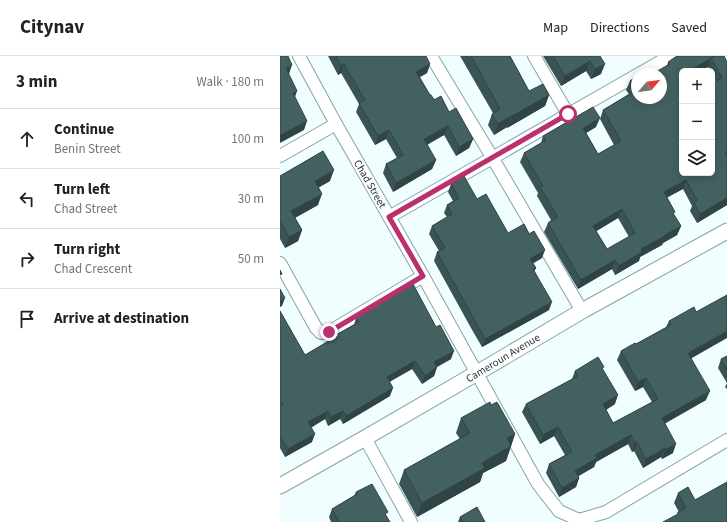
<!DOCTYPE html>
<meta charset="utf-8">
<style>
body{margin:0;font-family:"Source Sans 3",sans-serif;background:#f2f2f2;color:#222}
.controls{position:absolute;right:12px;top:12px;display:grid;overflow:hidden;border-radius:6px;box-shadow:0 2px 10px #0003}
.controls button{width:36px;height:36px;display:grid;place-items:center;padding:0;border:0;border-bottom:1px solid #e0e0e0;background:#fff;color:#222;font:20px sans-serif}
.compass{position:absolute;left:351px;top:12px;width:36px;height:36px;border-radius:50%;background:#fff;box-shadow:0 2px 10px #0003;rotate:61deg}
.stop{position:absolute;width:12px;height:12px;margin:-9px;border:3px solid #b8306e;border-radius:50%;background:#fff}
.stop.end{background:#b8306e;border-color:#fff;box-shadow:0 1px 4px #0008}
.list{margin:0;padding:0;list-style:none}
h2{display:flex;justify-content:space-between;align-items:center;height:52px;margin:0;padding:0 16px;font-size:17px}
h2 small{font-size:13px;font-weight:400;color:#767676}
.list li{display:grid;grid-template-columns:26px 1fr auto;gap:12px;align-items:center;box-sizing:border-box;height:60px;padding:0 16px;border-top:1px solid #e0e0e0}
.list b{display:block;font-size:15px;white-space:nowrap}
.list p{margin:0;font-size:13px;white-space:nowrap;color:#767676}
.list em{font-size:13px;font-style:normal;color:#767676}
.icon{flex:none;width:22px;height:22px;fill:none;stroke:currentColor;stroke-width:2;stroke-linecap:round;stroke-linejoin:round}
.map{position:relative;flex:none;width:447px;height:466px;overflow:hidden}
header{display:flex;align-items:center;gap:24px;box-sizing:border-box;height:56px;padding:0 20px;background:#fff;border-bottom:1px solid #e0e0e0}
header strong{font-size:19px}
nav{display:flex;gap:22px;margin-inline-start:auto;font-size:14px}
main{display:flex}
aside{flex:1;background:#fff}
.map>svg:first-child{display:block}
</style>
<header>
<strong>Citynav</strong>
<nav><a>Map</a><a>Directions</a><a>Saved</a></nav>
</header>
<main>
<aside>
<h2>3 min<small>Walk · 180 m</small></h2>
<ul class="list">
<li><svg class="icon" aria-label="ahead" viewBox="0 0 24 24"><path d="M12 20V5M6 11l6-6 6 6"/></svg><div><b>Continue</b><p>Benin Street</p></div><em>100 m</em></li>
<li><svg class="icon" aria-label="left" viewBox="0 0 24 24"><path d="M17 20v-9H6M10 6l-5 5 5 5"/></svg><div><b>Turn left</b><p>Chad Street</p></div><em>30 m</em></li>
<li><svg class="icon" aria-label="right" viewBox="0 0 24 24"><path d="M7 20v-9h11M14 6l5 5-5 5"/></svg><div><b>Turn right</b><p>Chad Crescent</p></div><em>50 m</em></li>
<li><svg class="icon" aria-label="arrive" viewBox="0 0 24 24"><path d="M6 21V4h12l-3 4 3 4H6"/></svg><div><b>Arrive at destination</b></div></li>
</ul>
</aside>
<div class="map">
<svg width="447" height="466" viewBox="0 0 447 466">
<rect width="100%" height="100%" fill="#f1feff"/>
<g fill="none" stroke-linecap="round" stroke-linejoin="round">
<defs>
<g id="minor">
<path d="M19,0l37,68 87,152 115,208 21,27 20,9 27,-8 121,-72"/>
<path d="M151,0l61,101 90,154"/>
<path d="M254,0l34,58"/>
<path d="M359,18l31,-18"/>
<path d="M0,100l56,-32"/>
<path d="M109,161l248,-142"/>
<path d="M0,207l36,65 5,5 8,-1 94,-56"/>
<path d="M85,382l46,84"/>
</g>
<path id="tertiary" d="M0,430l85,-48 112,-65 105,-62 145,-80"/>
</defs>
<use href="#minor" stroke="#85a4a5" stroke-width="14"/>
<use href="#tertiary" stroke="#85a4a5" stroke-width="17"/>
<use href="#minor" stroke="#fff" stroke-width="12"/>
<use href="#tertiary" stroke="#fff" stroke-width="15"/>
</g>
<g fill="#3a5354" fill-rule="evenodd">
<path d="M48,0h91l11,8 -3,9 -7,4 10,18 19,17 24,27 -4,9 -13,8 -12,-21 -17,10 9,15 -4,9 -39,23 -10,-19 3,-9 11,-6 -11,-19 -11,6 -19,-33 3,-8 -18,-31 -3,2z"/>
<path d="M180,0h50l19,35 20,4 -4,11 -38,22v-1l-13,8 -6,-10 4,-11 1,-1z"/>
<path d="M263,0h57l1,18 -10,5 -5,-8 -25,15z"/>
<path d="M444,0l3,6v143l-30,18 -7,-12 2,-5 -9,-17 -16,8 7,18 7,11 -4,9 -14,8 -1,2 -22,12 -1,4 -24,14 -3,-6 -34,20 -34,-57 4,-9 3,-3 -14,-24 1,-3 -18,-31 4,-9 17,-10 2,-7 53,-9 -10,6 12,21 16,-9 -14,-26 3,-9 26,-16 -3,-4 4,-9 7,-5v22l30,-32 1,-4zM428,11l2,4h2v3l4,7 -34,92v-102zM338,162l11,19 -22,12 -11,-18z"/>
<path d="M0,120l50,5 -11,6 -1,18 -23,13 7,12 -4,11 -13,7 -5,-9z"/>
<path d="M171,128l26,15 31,34 34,25 -9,5 3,5 -2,4 15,38 -67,37 -11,-19 -37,-67 3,-9 2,-1 -10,-17 3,-8 15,-9 -3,-4 3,-8 6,-4 -5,-9z"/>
<path d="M0,255l25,44 31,-18v-2l18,-10 2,-7 95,41 -14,8 -3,9 -12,8 -10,-15 -23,13 1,14 -47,28 -3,-5 -12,7 -3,-7 -14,8 1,15 -27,15 -5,-9z"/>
<path d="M389,265l22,37 15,42 -41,23 8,30 -11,6 -1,-2 -18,11 -9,-17 -2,1 -4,-8 -32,18 -2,5 -16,9 1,2 -3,9 -17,10 -13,-24 3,-9 16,-9 -11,-19 -14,8 -18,-32 4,-8 46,-25 3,-8 28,-1 12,34 -9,6 7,13 39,-21 -9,-15 -8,4 -18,-31 4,-9 15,-7 30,-17z"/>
<path d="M447,300v33l-2,-2 2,-4 -9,-15 3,-9z"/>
<path d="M211,349l24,29 -9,27 -23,12 -3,9 -63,35 -18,-33 5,-14 56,-31 -4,-6 5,-15z"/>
<path d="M447,426l-50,32 1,-2h1l-5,-9 4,-10 17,7z"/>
<path d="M76,436l30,23 4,7h-59l-2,-5 3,-8 22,-13z"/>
<path d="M180,461l25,5h-27z"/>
</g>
<g fill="#304445">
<path d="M431,2l-3,9 -7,4h-12z"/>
<path d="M310,5l-4,10 -25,15 4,-10z"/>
<path d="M64,8l-3,9 -3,2 3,-9z"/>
<path d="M150,8l-3,9 -14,8 3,-9z"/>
<path d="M325,8l-4,10 -10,5 4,-10z"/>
<path d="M12,9l-3,9 -7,4 4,-10z"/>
<path d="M17,35l-3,9 -1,-7z"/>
<path d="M269,39l-4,11 -38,22 5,-12z"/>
<path d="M231,60l-4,11 -13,8 4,-11z"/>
<path d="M320,62l-4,9 -17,10 4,-9z"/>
<path d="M27,65l-3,9 -24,13v-8z"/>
<path d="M168,70l-4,9 -24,13 4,-9z"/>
<path d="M109,74l-3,9 -11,6 3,-9z"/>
<path d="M193,83l-4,9 -13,8 3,-9z"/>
<path d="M156,104l-4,9 -39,23 3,-9z"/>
<path d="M54,114l-4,11 -19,11 4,-11z"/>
<path d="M406,124l-3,9 -22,12 3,-9z"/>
<path d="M42,138l-4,11 -31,17 4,-11z"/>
<path d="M447,142v7l-30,18 3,-9z"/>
<path d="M342,153l-4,9 -28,17 3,-9z"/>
<path d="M401,170l-4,9 -14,8 -1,2 -22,12 -1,4 -24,14 4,-9 22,-17z"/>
<path d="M22,174l-4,11 -13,7 4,-11z"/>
<path d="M265,194l-3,8 -15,9 3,-8z"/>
<path d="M335,204l-3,9 -34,20 3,-9z"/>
<path d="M5,242l-3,8 -2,1v-6z"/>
<path d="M272,246l-3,8 -67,37 3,-8z"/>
<path d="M447,275v7l-42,24 3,-9z"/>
<path d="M174,295l-3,8 -20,11 3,-8z"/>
<path d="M135,305l-3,8 -28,16 3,-8z"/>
<path d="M157,311l-3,9 -12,8 3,-8z"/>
<path d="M366,322l-3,9 -8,4 3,-9z"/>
<path d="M113,332l-3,8 -47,28 3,-8z"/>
<path d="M430,335l-4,9 -47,27 3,-9z"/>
<path d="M338,339l-3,9 -15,9 3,-9z"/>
<path d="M48,355l-3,8 -19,12 2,-9z"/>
<path d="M63,355l-3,8 -12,7 3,-9z"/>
<path d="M278,371l-4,9 -14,8 3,-9z"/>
<path d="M35,378l-3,8 -27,15 3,-8z"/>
<path d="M235,378l-9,27 -23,12 -3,9 -63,35 5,-14 60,-40 25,-25z"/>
<path d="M351,379l-3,9 -32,18 -2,5 -22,13 3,-9 20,-16z"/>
<path d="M357,386l-3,9 -2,1 3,-9z"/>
<path d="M396,388l-3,9 -11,6 3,-9z"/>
<path d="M385,392l-4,9 -18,11 3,-9z"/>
<path d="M299,422l-3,9 -17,10 3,-9z"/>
</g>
<g fill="#446162" stroke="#304445" fill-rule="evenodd">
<path d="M0,0h8l4,9 -6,3 11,23 -4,2 14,28 -27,14z"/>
<path d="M56,0h90l4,8 -14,8 14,23h1l3,5 7,-4 8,16 7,-4 17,31 -14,8 -11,-21 -24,13 12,21 -40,23 -10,-19 17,-9 -14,-25 -11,6 -19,-33 6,-3 -21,-36 -3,2z"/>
<path d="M191,0h39l19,35 14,-7 6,11 -37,21h-1l-13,8 -6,-10 8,-5z"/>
<path d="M273,0h47l5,8 -10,5 -5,-8 -25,15z"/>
<path d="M397,0h38l-26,15h-7v102h30v-90l10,-5 -11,-20 4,-2h9l3,6v89l-2,1 2,5v41l-27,16 -6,-12 3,-2 -11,-20 -22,12 11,20 -2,1 8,13 -16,9v1l-24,13 1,3 -23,14 -4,-6 -34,20 -33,-57 10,-6 -18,-30 3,-1 -19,-33 22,-13 -3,-4 50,-29 7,11 -17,10 15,26 23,-13 -18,-31 32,-19 -5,-10 7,-5v22h24v-24h-8l17,-10 -2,-2zM342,153l13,24 -28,16 -14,-23z"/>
<path d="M43,95l11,19 -19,11 7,13 -31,17 11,19 -13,7 -9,-16v-45z"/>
<path d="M184,120l13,23 9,-5 22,39 16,-9 5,10 5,-3 11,19 -15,9 6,9 -3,1 19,33 -67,37 -11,-20 -37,-67 8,-4 -13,-22 20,-12 -5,-9 12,-7 -8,-14z"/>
<path d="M0,214l2,4 -2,1z"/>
<path d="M133,228l23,43 4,-2 14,26 -20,11 3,5 -12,9 -10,-15 -28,16 6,11 -47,28 -3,-5 -12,6 -3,-6 -20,11 7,12 -27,15 -8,-13v-30l3,-2 -3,-4v-89l25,44 32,-19 -1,-1 23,-13 -3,-4z"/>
<path d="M0,233l5,9 -5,3z"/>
<path d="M447,239v36l-39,22 22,38 -48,27 14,26 -11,6v-2l-19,11 -9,-17 -2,1 -4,-8 -36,20 2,3 -22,13 4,7 -17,10 -13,-24 23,-12 -14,-25 -15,8 -17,-31 52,-28 -3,-5 23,-14 6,10 -2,1 16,27 -15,9 10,19 45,-24 -12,-21 -8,4 -17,-31 14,-8 1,1 35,-19 -2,-4 25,-14 2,5z"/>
<path d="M447,300v14l-6,-11z"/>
<path d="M210,346l1,3 6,-3 18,32 -8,4 4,8 -29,17 3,5 -63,35 -18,-33 66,-37 -9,-15z"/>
<path d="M447,426v40h-64l15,-8v-2l8,-4 -8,-15 10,-6 7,13z"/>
<path d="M92,428l16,28 -3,2 5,8h-51l-7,-13 25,-15 -1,-2z"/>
<path d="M197,451l8,15h-22l-3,-5z"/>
</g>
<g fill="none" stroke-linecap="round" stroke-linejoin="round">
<path stroke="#b8306e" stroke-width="5" d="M49,276l94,-56 -34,-59 179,-103"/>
</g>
<g text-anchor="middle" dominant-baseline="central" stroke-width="4" stroke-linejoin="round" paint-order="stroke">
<g font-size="11" fill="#2b3839" stroke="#fff">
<text transform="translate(90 128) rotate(60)">Chad Street</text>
<text transform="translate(223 302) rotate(-31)">Cameroun Avenue</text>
</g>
</g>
</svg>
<div class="controls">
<button>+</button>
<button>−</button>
<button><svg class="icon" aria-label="layers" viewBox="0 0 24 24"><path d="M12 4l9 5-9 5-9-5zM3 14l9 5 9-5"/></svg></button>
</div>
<svg class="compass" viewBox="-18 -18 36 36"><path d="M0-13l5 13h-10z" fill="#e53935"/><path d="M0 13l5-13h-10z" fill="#767676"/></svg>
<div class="stop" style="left:288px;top:58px"></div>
<div class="stop end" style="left:49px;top:276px"></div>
</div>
</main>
